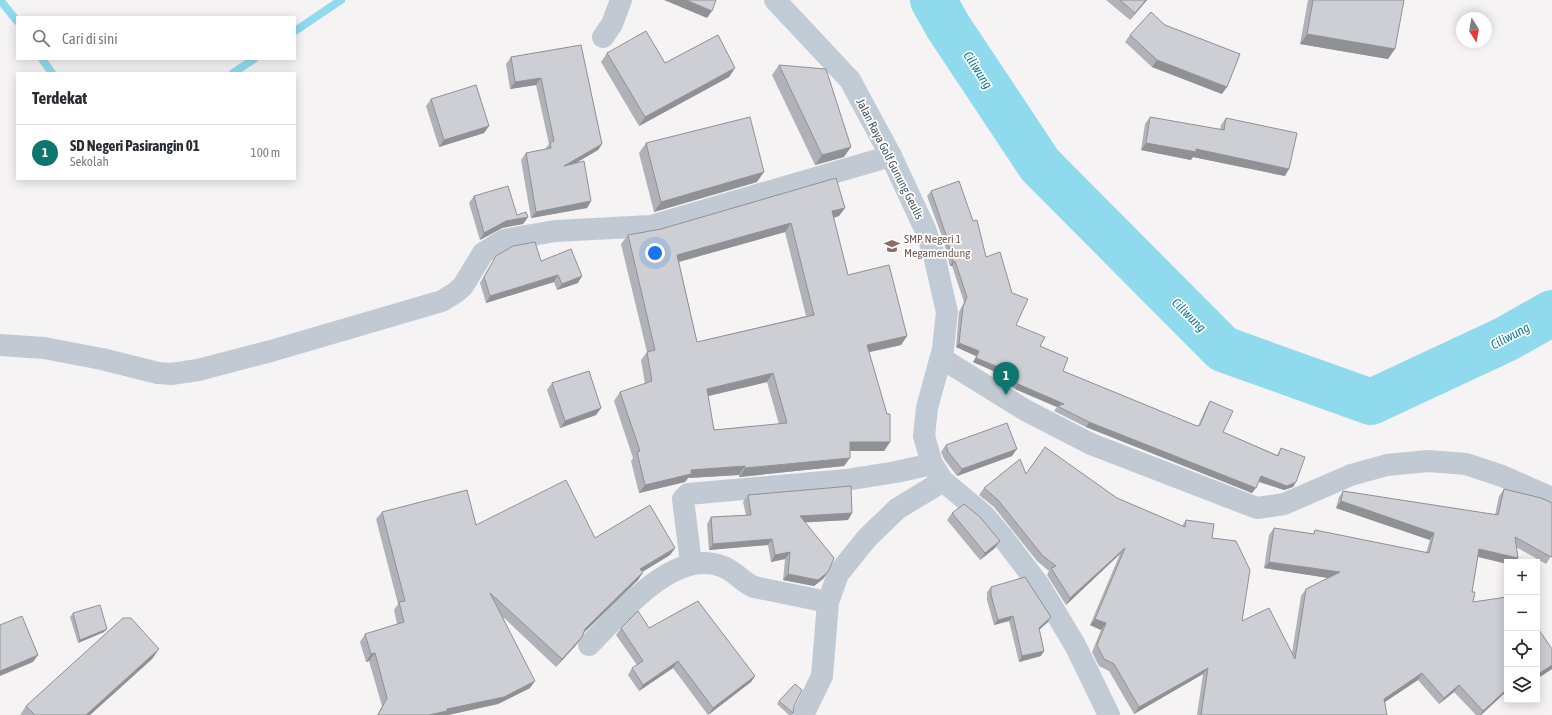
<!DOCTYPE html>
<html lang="id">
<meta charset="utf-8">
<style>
body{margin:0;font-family:"Asap Condensed",sans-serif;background:#f2f2f3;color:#2b2b33}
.controls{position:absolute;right:12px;bottom:12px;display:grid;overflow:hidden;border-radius:0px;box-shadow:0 2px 10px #0003}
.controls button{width:36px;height:36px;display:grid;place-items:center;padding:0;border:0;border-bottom:1px solid #e1e1e2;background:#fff;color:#2b2b33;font:20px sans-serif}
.compass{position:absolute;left:1456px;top:12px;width:36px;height:36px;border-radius:50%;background:#fff;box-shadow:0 2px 10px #0003;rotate:169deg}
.you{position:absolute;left:655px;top:253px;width:14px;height:14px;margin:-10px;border:3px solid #fff;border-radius:50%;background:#1a73e8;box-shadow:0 0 0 6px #1a73e833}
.badge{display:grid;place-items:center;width:26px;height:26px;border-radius:50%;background:#0f766e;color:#fff;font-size:13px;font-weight:700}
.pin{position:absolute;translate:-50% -33px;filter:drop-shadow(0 1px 2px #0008)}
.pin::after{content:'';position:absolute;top:21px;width:14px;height:12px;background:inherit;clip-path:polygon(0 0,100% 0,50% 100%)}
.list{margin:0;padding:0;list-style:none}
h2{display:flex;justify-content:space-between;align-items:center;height:52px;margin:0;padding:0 16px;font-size:17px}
h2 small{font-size:13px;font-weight:400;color:#7c7c81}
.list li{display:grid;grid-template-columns:26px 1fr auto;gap:12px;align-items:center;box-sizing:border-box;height:56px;padding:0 16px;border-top:1px solid #e1e1e2}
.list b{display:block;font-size:15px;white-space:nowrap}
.list p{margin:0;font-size:13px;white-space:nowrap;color:#7c7c81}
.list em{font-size:13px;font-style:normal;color:#7c7c81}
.icon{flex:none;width:22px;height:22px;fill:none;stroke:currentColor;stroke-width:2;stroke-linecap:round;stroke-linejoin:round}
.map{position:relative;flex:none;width:1552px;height:715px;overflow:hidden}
.search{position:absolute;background:#fff;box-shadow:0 2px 10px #0003;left:16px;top:16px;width:280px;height:44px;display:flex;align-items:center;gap:10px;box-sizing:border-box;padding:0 14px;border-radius:0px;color:#7c7c81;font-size:15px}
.panel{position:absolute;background:#fff;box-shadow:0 2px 10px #0003;left:16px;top:72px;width:280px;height:108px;border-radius:0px}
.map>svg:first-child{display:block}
</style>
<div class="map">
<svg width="1552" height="715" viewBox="0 0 1552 715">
<rect width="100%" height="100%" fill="#f5f3f3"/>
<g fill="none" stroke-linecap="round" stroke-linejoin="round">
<g stroke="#90daee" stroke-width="8">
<path d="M0,0l17,21"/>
<path d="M295,31l46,-31"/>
<path d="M42,59l10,14"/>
<path d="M233,73l21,-14"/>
</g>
<path stroke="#90daee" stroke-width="46" d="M933,0l16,28 91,137 183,184 148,53 135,-63 46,-26"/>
<g stroke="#c1cad2" stroke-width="22">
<path d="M603,37l9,-13 9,-24"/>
<path d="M0,345l44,3 58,11 56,14 13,1 27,-4 73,-19 171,-50 13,-8 8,-7 20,-33 21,-13 51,-9 96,-5 240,-70"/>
<path d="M941,358l84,52 66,34 166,64 27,-4 67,-29 36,-10 41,-4 38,3 36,12 50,22"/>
<path d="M691,563l-8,-64 5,-5 158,-14 50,-8 36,-8"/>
<path d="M589,645c30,-30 84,-97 132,-79 13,4 21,16 33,21l74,15"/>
<path d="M803,715l19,-39 6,-74 10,-28 29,-36 30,-29 46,-28"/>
</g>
<path stroke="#c1cbd6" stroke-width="22" d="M775,0l75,80 41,76 34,73 9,26 13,57 -4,37 -16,59 -3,28 8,28 11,17 41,34 17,20 38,50 36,60 34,70"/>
</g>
<g fill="#b0b2b7" fill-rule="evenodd">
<path d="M1106,0h41l-17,20z"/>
<path d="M1308,0h96l-16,59 -88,-15z"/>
<path d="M1130,35l92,59 -70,-27 -27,-25z"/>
<path d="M581,45l21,99 -4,6 -23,13 16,38 -4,7 -56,10 -10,-58 5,-7 19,-4 4,-5 -13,-59 -26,4 -4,-25 5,-7z"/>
<path d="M607,53l58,10 70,5 -6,9 -90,49 -38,-64z"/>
<path d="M779,65l65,92 -29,8 -43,-90z"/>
<path d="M431,99l58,27 -5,7 -45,14 -13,-41z"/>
<path d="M1150,117l70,13 1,-5 5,-7 59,58 -92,-19 -2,3 -50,-10 4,-26z"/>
<path d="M646,143l111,39 -103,30 -15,-59z"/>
<path d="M931,191l42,30 13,36 30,68 24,21 23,25 134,55h1l9,-20 3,-5 13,31 54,23 4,-7 12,39 -9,3 -25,-8 -7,11 -166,-66 -32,-16 3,-4 -42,-18 -18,-11 1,-5 -25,-11 3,-6 -20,-9 3,-35 5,-10 -12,-36h-2l-7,-27 -16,-43z"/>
<path d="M474,196l43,19 11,2 -5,7 -21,4 -22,12 -11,-37z"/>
<path d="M839,216l-6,2 15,57 59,61 -6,9 -32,7 21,90 -6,9h-34l-6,15 -105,11v-2l-51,3 -3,4 -46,11 -8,-32 2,-3 -19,-57 6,-9 25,-8 -4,-24 6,-8 -26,-108 7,-9zM785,232l21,84 -109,26 -18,-80zM767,382l12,42 -65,6 -6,-34z"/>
<path d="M496,256l45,5 37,22 -21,7 -3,-8 -68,21 -6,-20z"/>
<path d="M552,383l49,25 -5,7 -36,13 -13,-38z"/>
<path d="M946,445l66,11 -55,20 -13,-17 -3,-7z"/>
<path d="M1026,474l91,24 65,28 4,-6 26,18 30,83 50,32 9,-57 5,-7 23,-11 -65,-10 5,-33 5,-7 39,6 2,-4 111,23 4,-13 -94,-32 3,-11 4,-6 152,24 4,-19 5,-7 48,66 -6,9 -30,-17 -38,10 -6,35 1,10 34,-5v94l-26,24h-5l-22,-23 -15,12 -21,-24 -34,22 3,13h-190l6,-41 -69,40 -25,-43 -10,-5 -7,-14 9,-22 -11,-5 30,-71 -54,51 -19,-30 2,-4 -12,-10 -43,-54 -15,-12 5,-7z"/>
<path d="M748,495l104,18 -4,7 -43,2 23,50 -5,7 -9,7 -31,-6 2,-21 -14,3 -3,-17 -59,5 -2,-26 4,-7 35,-2 -3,-13z"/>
<path d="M382,512l94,13 119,13 80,10 -5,7 -28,17h1l-5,8 -54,53 -2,4 -5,7 -21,23 -53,-50 27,71 -32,16 -50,11h-71l5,-9 -13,-45 -3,1 -6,-20 5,-8 32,-10 -3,-14 4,-6 -22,-85z"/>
<path d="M952,513l43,35 -15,12 -33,-40z"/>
<path d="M991,587l60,30 -4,6 -8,7 2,26 -22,6 -10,-41 -15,4 -7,-25v-8z"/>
<path d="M73,613l31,19 -26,11 -8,-26z"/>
<path d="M621,628h28l106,48 -4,6 -43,33 -35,-47 -34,23 -11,-16 4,-7 5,-3 -21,-30z"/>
<path d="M159,649l-7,10 -62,56h-70l6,-9z"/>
<path d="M779,701l14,12 -1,2h-3l-12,-11z"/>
</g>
<g fill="#909195">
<path d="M664,0h22l26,11 -5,7z"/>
<path d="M1146,0h1l-17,20 5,-7z"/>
<path d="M1307,34l88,15 -7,10 -88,-15z"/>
<path d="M1157,60l70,27 -5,7 -70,-27z"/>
<path d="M735,68l-6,9 -90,49 6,-9z"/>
<path d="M541,78l-5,7 -26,4 5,-7z"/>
<path d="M489,126l-5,7 -45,14 5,-7z"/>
<path d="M1146,143l50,6 93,20 -4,7 -92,-19 -2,3 -50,-10z"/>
<path d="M602,144l-4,6 -39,23 5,-7z"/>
<path d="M851,147l-7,10 -29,8 7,-10z"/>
<path d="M764,172l-7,10 -103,30 7,-10z"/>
<path d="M591,201l-4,7 -56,10 5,-6z"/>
<path d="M845,208l-6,8 -13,4 6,-9z"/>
<path d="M528,217l-5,7 -21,4 -22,12 4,-7 22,-12z"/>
<path d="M791,223l-6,9 -114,32 6,-9z"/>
<path d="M955,261l-3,5h-2l3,-4z"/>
<path d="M558,275l-4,7 -68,21 4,-7z"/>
<path d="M582,276l-4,7 -21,7 5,-6z"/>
<path d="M907,336l-6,9 -40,9 6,-9z"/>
<path d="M959,343l20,8 -3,5 -20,-9z"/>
<path d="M976,358l25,10 -3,5 -25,-11z"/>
<path d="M773,373l-6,9 -67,16 7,-9z"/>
<path d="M1018,384l46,20 -7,3 -42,-18z"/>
<path d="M601,408l-5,7 -36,13 5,-7z"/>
<path d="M1089,422l167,66 -4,5 -166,-66z"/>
<path d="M850,442h40l-6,9h-40z"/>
<path d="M1017,449l-5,7 -55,20 5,-7z"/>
<path d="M850,458l-6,8 -105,11 6,-9z"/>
<path d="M745,466l-6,9 -51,3 -3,4 -46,11 6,-8 46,-15z"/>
<path d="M1261,476l35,6 -3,5 -9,3 -27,-9z"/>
<path d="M1341,501l93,32 -4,7 -94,-32z"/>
<path d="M852,513l-4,7 -52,3 4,-7z"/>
<path d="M772,539l-4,6 -59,5 4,-6z"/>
<path d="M1000,541l-5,7 -15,12 5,-7z"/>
<path d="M675,548l-5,7 -36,22 6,-8z"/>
<path d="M1125,548l-5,6 -54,51 4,-7z"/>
<path d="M1479,549l39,9 -2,4h-9v2l-33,-8z"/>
<path d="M790,552l-5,7 -14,3 4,-7z"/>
<path d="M1269,562l71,10 -5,7 -71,-11z"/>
<path d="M643,572l-5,8 -58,56 5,-7z"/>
<path d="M828,572l-5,7 -9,7 -31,-6 5,-6z"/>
<path d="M1013,616l-4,5 -15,4 4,-5z"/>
<path d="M1051,617l-4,6 -12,10 4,-5z"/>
<path d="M1095,619l11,4 -5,7 -11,-5z"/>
<path d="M107,629l-3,3 -26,11 2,-3z"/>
<path d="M582,637l-5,7 -21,23 6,-8z"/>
<path d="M159,649l-7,10 -62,56h-4z"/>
<path d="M1044,651l-3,5 -22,6 3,-6z"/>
<path d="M375,653l-6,8 -3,1 5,-8z"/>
<path d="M38,655l-5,7 -33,14v-5z"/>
<path d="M678,661l-5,7 -34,23 4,-6z"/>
<path d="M1552,665v4l-15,10v-4z"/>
<path d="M1208,668l-5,6 -69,40 5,-7z"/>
<path d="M1422,673l-4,7 -39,26 5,-7z"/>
<path d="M755,676l-4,6 -43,33 5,-7z"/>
<path d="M535,681l-5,7 -32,16 -50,11h-19z"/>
<path d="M1459,685l-5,7 -15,12 5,-6z"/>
<path d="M1507,689v2l-26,24h-1l3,-4z"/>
</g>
<g fill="#cdcfd5" stroke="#909195" fill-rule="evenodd">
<path d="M686,0h30l-4,11z"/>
<path d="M1120,0h26l-11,13z"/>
<path d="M1313,0h91l-9,49 -88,-15z"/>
<path d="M1151,12l14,13 75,29 -13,33 -70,-27 -27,-25z"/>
<path d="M646,31l19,32 53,-28 17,33 -90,49 -38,-64z"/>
<path d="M581,45l21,99 -38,22 20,-5 7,40 -55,11 -10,-59 25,-5 -1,-5 4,-2 -13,-63 -26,4 -4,-25z"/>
<path d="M779,65l47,4 25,78 -29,8z"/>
<path d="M476,85l13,41 -45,14 -13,-41z"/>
<path d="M750,117l14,55 -103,30 -15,-59z"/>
<path d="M1150,117l74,13 2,-12 71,15 -8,36 -93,-20v3l-50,-9z"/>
<path d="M836,178l9,30 -13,3 16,64 41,-10 18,71 -40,9 20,69h3v28h-40v16l-105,10v-2l-54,4v4l-46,11 -8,-33 3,-1 -20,-59 32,-11 -5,-29 8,-2 -27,-115 33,-6zM791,223l23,92 -117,27 -20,-87zM773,373l14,50 -73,7 -7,-41z"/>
<path d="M959,181l14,40 4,-1 9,37 14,-5 12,41 16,6 -12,26 29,12 -5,9 28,12 -5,13 134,55 3,-1 10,-24 23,10 -10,21 55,24 3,-8 24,9 -9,25 -9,4 -26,-10 -5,12 -167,-66 -32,-16 7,-2 -46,-20 -17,-11v-5l-25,-10 3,-7 -20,-8 4,-36 4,-10 -12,-36 -2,1 -7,-27 -15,-44z"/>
<path d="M508,186l9,29 9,-3 2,5 -22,4 -22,12 -10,-37z"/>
<path d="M535,242l6,19 30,-12 11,27 -20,8 -4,-9 -68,21 -6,-19 12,-21 17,-10z"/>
<path d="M589,371l12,37 -36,13 -13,-38z"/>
<path d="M1007,423l10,26 -55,20 -14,-17 -2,-7z"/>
<path d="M1045,447l72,51 68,29 1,-7 28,4 -2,14 24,3 14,29 -8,51 27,-13 26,51 11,-70 34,-17 -71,-10 5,-34 40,6 1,-4 114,23 5,-20 -93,-32 2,-10 155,24 6,-26 37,9 11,5v52l-1,2 -36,-20 3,21 -39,-9 -7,43h3l-2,10 34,-5v92l-24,22 -24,-26 -15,13 -22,-25 -38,26 3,16h-186l7,-47 -69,39 -25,-43 -10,-5 -7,-14 9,-22 -11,-4 30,-71 -55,50 -19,-30 5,-2 -14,-11 -44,-55 -14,-12 36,-29 6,15z"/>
<path d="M566,480l29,58 55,-33 25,43 -35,21 3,3 -58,57 -3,8 -20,22 -72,-66 45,88 -31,16 -57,12v2l-18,4h-51l9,-17 -12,-45 -4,1 -6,-20 39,-12 -5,-20 6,-1 -23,-89 85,-22 9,35z"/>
<path d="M851,486l1,27 -52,3 34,42 -6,14 -10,8 -30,-6 2,-22 -15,3 -3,-16 -59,5 -2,-27 40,-2 -3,-20z"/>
<path d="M964,504l16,13 20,24 -15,12 -33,-40z"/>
<path d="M1025,577l26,40 -12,11 5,23 -22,5 -9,-40 -15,4 -7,-25v-8z"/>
<path d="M698,601l57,75 -42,32 -35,-47 -35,24 -11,-17 11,-7 -22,-33 17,-17 11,17z"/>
<path d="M100,605l7,24 -27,11 -7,-27z"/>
<path d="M22,616l16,39 -38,16v-46z"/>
<path d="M123,618h8l28,31 -73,66h-51l-9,-9z"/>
<path d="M1537,627l15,22v16l-15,10z"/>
<path d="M795,684l7,6 -8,16 -1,7 -14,-12z"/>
</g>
<defs>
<symbol id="school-bare" viewBox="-9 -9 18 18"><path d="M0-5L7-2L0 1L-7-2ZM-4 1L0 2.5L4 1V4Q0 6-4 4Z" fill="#8d6e63" stroke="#fff" stroke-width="2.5" paint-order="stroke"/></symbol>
</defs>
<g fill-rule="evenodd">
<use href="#school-bare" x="881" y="235" width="22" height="22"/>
</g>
<g text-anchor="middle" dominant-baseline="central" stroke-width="3.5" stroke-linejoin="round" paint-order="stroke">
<g font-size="12" fill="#4a5661" stroke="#fff">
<text transform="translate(890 159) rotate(63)">Jalan Raya Golf Gunung Geulis</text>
</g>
<g font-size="12" fill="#785e54" stroke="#fff" text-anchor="start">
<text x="904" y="239">SMP Negeri 1<tspan x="904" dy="14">Megamendung</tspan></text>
</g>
<g font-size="13" font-style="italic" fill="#0c7c9b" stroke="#fff">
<text transform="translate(978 70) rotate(57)">Ciliwung</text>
<text transform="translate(1189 315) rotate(45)">Ciliwung</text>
<text transform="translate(1510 336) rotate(-28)">Ciliwung</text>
</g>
</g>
</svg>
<div class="controls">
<button>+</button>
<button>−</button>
<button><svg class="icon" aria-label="locate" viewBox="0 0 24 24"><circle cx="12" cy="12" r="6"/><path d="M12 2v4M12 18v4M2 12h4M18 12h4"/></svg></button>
<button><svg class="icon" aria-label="layers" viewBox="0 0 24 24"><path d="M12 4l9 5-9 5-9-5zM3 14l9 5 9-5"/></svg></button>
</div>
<svg class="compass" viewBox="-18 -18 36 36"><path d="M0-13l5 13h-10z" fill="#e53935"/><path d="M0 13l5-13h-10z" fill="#7c7c81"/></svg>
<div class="you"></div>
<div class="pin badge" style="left:1006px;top:395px">1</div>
<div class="search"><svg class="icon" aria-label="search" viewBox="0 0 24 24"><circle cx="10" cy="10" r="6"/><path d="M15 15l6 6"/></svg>Cari di sini</div>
<section class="panel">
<h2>Terdekat<small></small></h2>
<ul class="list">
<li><span class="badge">1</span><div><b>SD Negeri Pasirangin 01</b><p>Sekolah</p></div><em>100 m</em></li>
</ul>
</section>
</div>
